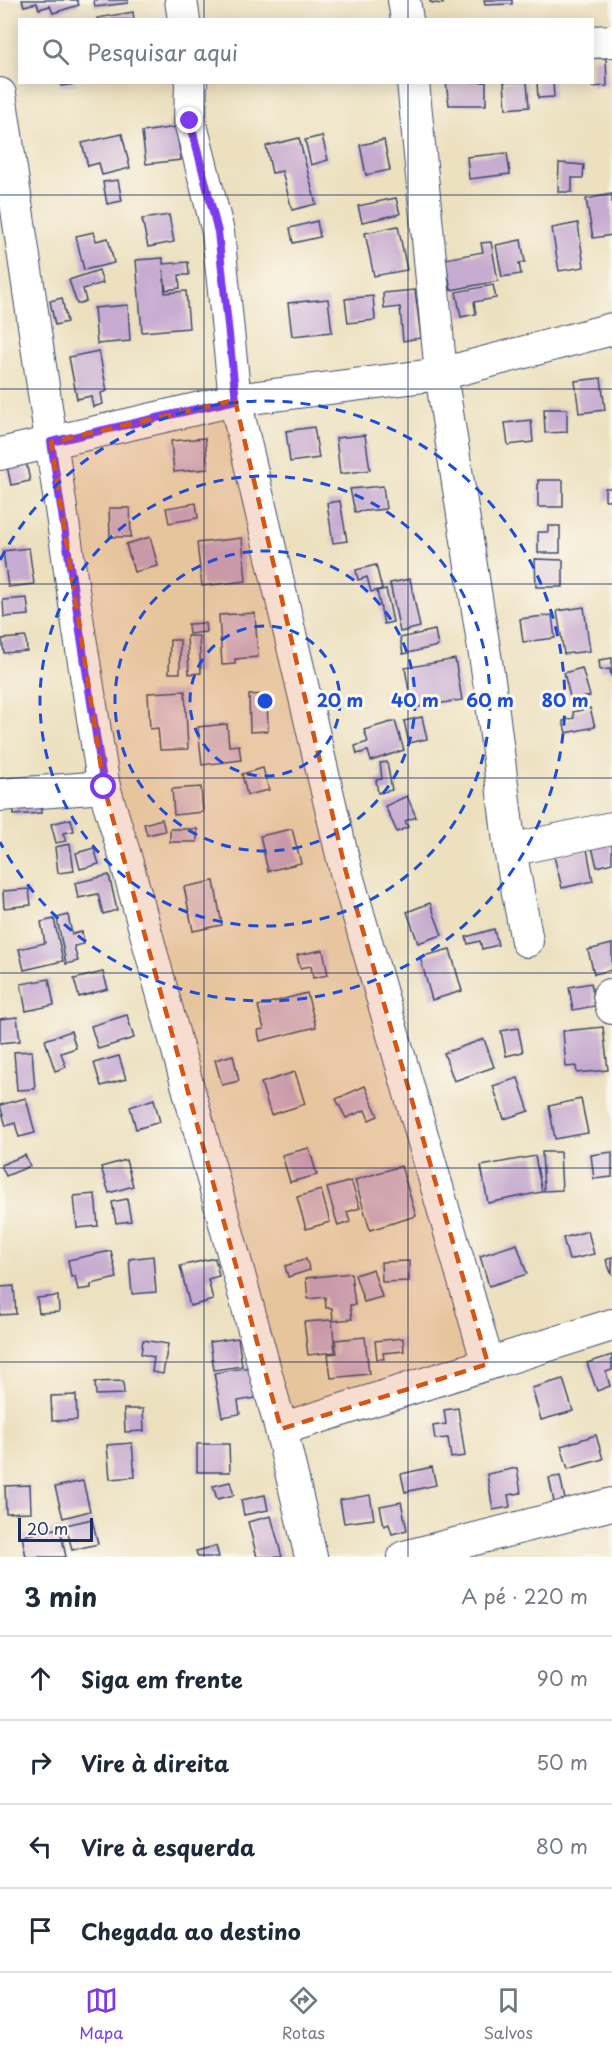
<!DOCTYPE html>
<html lang="pt">
<meta charset="utf-8">
<style>
body{margin:0;font-family:"Playpen Sans",sans-serif;background:#f6f6f7;color:#1f2937}
.scale{position:absolute;left:18px;bottom:15px;width:75px;box-sizing:border-box;padding-left:6px;border:3px solid #1b2f5e;border-top:0;font-size:16px;line-height:21px;white-space:nowrap;color:#1b2f5e;-webkit-text-stroke:4px #fbf7ec;paint-order:stroke}
.stop{position:absolute;width:18px;height:18px;margin:-14px;border:4px solid #7c3aed;border-radius:50%;background:#fff}
.stop.end{background:#7c3aed;border-color:#fff;box-shadow:0 2px 6px #0008}
.list{margin:0;padding:0;list-style:none}
h2{display:flex;justify-content:space-between;align-items:center;height:78px;margin:0;padding:0 24px;font-size:26px}
h2 small{font-size:20px;font-weight:400;color:#747a83}
.list li{display:grid;grid-template-columns:39px 1fr auto;gap:18px;align-items:center;box-sizing:border-box;height:84px;padding:0 24px;border-top:2px solid #e0e1e3}
.list b{display:block;font-size:22px;white-space:nowrap}
.list em{font-size:20px;font-style:normal;color:#747a83}
.icon{flex:none;width:33px;height:33px;fill:none;stroke:currentColor;stroke-width:2;stroke-linecap:round;stroke-linejoin:round}
.map{position:relative;flex:none;width:612px;height:1557px;overflow:hidden}
.search{position:absolute;background:#fff;box-shadow:0 3px 15px #0003;left:18px;right:18px;top:18px;height:66px;display:flex;align-items:center;gap:15px;box-sizing:border-box;padding:0 21px;border-radius:0px;color:#747a83;font-size:22px}
.sheet{height:414px;background:#fff}
nav{display:flex;justify-content:space-around;align-items:center;box-sizing:border-box;height:84px;border-top:2px solid #e0e1e3;background:#fff;font-size:16px;color:#747a83}
nav a{display:grid;justify-items:center;gap:3px}
nav .on{color:#7c3aed}
.map>svg:first-child{display:block}
</style>
<div class="map">
<svg width="612" height="1557" viewBox="0 0 612 1557">
<rect width="100%" height="100%" fill="#fbf7ec"/>
<filter id="ink" filterUnits="userSpaceOnUse"><feTurbulence type="fractalNoise" baseFrequency=".0167" numOctaves="2"/><feDisplacementMap in="SourceGraphic" scale="12" xChannelSelector="R" yChannelSelector="G"/><feConvolveMatrix kernelMatrix="1 2 1 2 8 2 1 2 1" color-interpolation-filters="sRGB"/></filter>
<filter id="wash" filterUnits="userSpaceOnUse"><feTurbulence type="fractalNoise" baseFrequency=".008" numOctaves="4" result="noise"/><feDisplacementMap in="SourceGraphic" scale="24" xChannelSelector="R" yChannelSelector="G"/><feGaussianBlur stdDeviation="1.35" result="paint"/><feColorMatrix in="noise" values="0 0 0 0 0 0 0 0 0 0 0 0 0 0 0 0 0 1.4 0 .05"/><feComposite in="paint" operator="in"/></filter>
<g filter="url(#wash)">
<rect width="100%" height="100%" fill="#ece0bf"/>
<g id="blocks">
<g fill="#c7aad0">
<path d="M22,0h55l2,5 -26,8 -3,-7 -11,3 -2,-6 -13,3z"/>
<path d="M94,0h34v3l-33,4z"/>
<path d="M430,0h13v4l-10,-1 -3,-1z"/>
<path d="M484,0h28v4l-27,1z"/>
<path d="M133,12l1,8h-36l-1,-2z"/>
<path d="M592,58h14l1,28 -15,1z"/>
<path d="M60,82h16v2l-15,2z"/>
<path d="M446,82h40v23h-37z"/>
<path d="M504,82h23l2,25 -23,2z"/>
<path d="M537,82h16l1,15 -16,1z"/>
<path d="M176,127l5,33 -35,4 -4,-32z"/>
<path d="M122,134l8,34 -28,7 -3,-12 -11,3 -6,-23z"/>
<path d="M322,136l6,24 -17,5 -6,-25z"/>
<path d="M299,138l17,66 -24,6 -10,-39 -10,2 -6,-27z"/>
<path d="M384,140l6,30 -24,5 -6,-30z"/>
<path d="M507,153l3,21 -41,5 -2,-22z"/>
<path d="M559,163l25,2 -1,13h-11v14h-14z"/>
<path d="M118,180l4,21 -15,3 -4,-22z"/>
<path d="M612,194v41l-19,3 -7,-39z"/>
<path d="M396,198l4,16 -38,8 -4,-16z"/>
<path d="M169,215l5,27 -26,5 -6,-28z"/>
<path d="M317,221l3,16 -27,6 -3,-15z"/>
<path d="M578,223l6,44 -25,4 -7,-43z"/>
<path d="M398,226l9,44 -33,6 -9,-43z"/>
<path d="M94,232l2,9 12,-3 6,25 -30,7 -8,-34z"/>
<path d="M521,240l4,22 -6,1 2,11 -19,3 -6,-32z"/>
<path d="M491,242l7,39 -47,9 -6,-31 38,-7 -2,-9z"/>
<path d="M163,258v6l25,-2 1,13h-10l1,13 -14,2 -3,-21 2,24 21,-2 3,37 -47,4 -6,-72z"/>
<path d="M99,270l4,13 -20,6 3,12 -9,3 -8,-24z"/>
<path d="M493,285l3,13 -22,4 2,12 -15,3 -5,-25z"/>
<path d="M415,290l6,48 -18,3 -3,-34 -16,2 -1,-16z"/>
<path d="M373,296l2,24 -27,3 -3,-24z"/>
<path d="M62,298l5,24 -12,3 -5,-24z"/>
<path d="M328,299l4,33 -40,4 -4,-33z"/>
<path d="M128,305l2,36 -33,3 -3,-36z"/>
<path d="M99,351l8,40 -6,2 2,11 -10,3 -2,-11 -14,3 -8,-42z"/>
<path d="M601,378l4,32 -26,3 -4,-32z"/>
<path d="M544,409h23v23l-22,1z"/>
<path d="M531,420l2,22 -25,3 -3,-22z"/>
<path d="M314,427l5,31 -29,4 -4,-31z"/>
<path d="M365,435l5,35 -30,4 -4,-36z"/>
<path d="M205,438l3,31 -34,3 -3,-31z"/>
<path d="M26,462l4,19 -19,4 -4,-19z"/>
<rect x="538" y="480" width="25" height="27"/>
<path d="M383,486l3,23 -31,3 -5,-23z"/>
<rect x="605" y="488" width="7" height="12"/>
<path d="M340,501l7,40 -14,2 -6,-40z"/>
<path d="M196,503l2,15 -29,5 -3,-15z"/>
<path d="M109,508h21l1,29h-21z"/>
<path d="M548,526h12v27h-22v-21h10z"/>
<path d="M150,537l8,29 -24,6 -8,-28z"/>
<path d="M242,538l4,43 -44,5 -5,-43z"/>
<path d="M29,548l5,36 -26,3 -5,-36z"/>
<path d="M535,559l28,1v27h-27z"/>
<path d="M376,565l6,24 -11,3 -4,-15 -9,3 -2,-10z"/>
<path d="M410,579l10,48 -20,5 -10,-49z"/>
<path d="M386,589l7,33 -9,2 -7,-33z"/>
<path d="M27,598l2,17 -25,2 -1,-17z"/>
<path d="M584,607l6,44 -26,3 -7,-43z"/>
<path d="M255,613l3,44 -23,2v5l-13,1 -3,-50z"/>
<path d="M552,615l3,23 -32,4 -3,-23z"/>
<path d="M205,623l1,9 -17,2 -1,-10z"/>
<path d="M435,630l3,16 -35,8 -3,-16z"/>
<path d="M187,636h12l2,37 -12,1z"/>
<path d="M26,637l1,14 -23,2 -2,-14z"/>
<path d="M170,640h10v33h-11z"/>
<path d="M612,658v18h-1l-1,-7 -10,1 -1,-10z"/>
<path d="M455,659l7,41 -50,8 -7,-40z"/>
<path d="M582,668l8,28 -19,5 -7,-28z"/>
<path d="M185,691l3,58 -28,1 -2,-22 -8,1 -2,-36z"/>
<path d="M267,694l1,37 -18,1 -1,-37z"/>
<path d="M590,708l5,19 -29,6 -3,-12 11,-3 -1,-6z"/>
<path d="M422,717l5,22 -18,4 -5,-22z"/>
<path d="M395,721l9,29 -33,11 -3,-10 -11,3 -2,-8 13,-4 -4,-12z"/>
<path d="M227,724l2,22 10,-1 2,15 -39,5 -4,-38z"/>
<path d="M387,762l5,28 -14,3 -2,-13 6,-1 -2,-16z"/>
<path d="M263,768l6,22 -22,5 -5,-21z"/>
<path d="M201,787l2,25 -29,3 -2,-26z"/>
<path d="M407,796l9,21 -11,4 3,6 -11,5 -12,-26z"/>
<path d="M40,798l1,15 -27,2 -1,-15z"/>
<path d="M71,819l3,12 -11,2 3,8 -10,2 -5,-19z"/>
<path d="M162,819l3,12 -18,4 -3,-11z"/>
<rect x="170" y="829" width="27" height="13"/>
<path d="M292,829l9,34 -33,8 -8,-35z"/>
<path d="M612,837v26l-15,4 -6,-24z"/>
<path d="M70,844l4,27 -16,2 -3,-26z"/>
<path d="M94,848l5,16 -19,5 -4,-16z"/>
<path d="M587,849l6,32 -31,7 -8,-32z"/>
<path d="M109,875l8,35 -14,4 -5,-20 -20,4 -3,-15z"/>
<path d="M214,881l8,44 -29,6 -9,-44z"/>
<path d="M29,889l2,16 -27,3 -1,-17z"/>
<path d="M430,903l12,32 -24,8 -11,-31z"/>
<path d="M68,915l4,19 10,-2 2,12 -10,2 4,15 -12,3 -9,-46z"/>
<path d="M54,919l9,42 -39,9 -5,-21 26,-6 -4,-21z"/>
<path d="M494,929l4,16 -16,4 -2,-8 -12,3 -2,-7z"/>
<path d="M612,944v26l-18,4 -6,-24z"/>
<path d="M450,949l12,42 -30,9 -12,-43z"/>
<path d="M323,950l5,25 -15,3 -2,-12 -11,2 -3,-13z"/>
<path d="M103,972l5,17 -29,8 -5,-18z"/>
<path d="M49,979l5,26 -28,6 -5,-27z"/>
<path d="M591,983l4,23 -22,4 -4,-23z"/>
<path d="M307,993l9,34 -56,14 -2,-11 6,-1 -6,-23z"/>
<path d="M127,1015l7,23 -36,11 -7,-23z"/>
<path d="M17,1017l3,24 -20,2v-24z"/>
<path d="M603,1027l5,43 -31,3 -1,-7 -10,1 -3,-36z"/>
<path d="M518,1028l5,24 -17,4 -5,-25z"/>
<path d="M71,1031l5,17 -15,5 5,14 -11,4 -10,-31z"/>
<path d="M484,1039l10,28 -40,14 -10,-28z"/>
<path d="M32,1051l3,38 -18,1 -3,-38z"/>
<path d="M233,1055l6,26 -17,4 -7,-25z"/>
<path d="M119,1056l7,23 -25,7 -7,-23z"/>
<path d="M295,1072l10,32 -34,11 -10,-32z"/>
<path d="M518,1078l11,33 -25,8 -11,-33z"/>
<path d="M365,1086l13,30 -9,4 -4,-10 -19,8 -10,-19z"/>
<path d="M26,1098l9,35 -16,4 -4,-14 -9,3 -6,-21z"/>
<path d="M154,1099l6,23 -24,7 -6,-22z"/>
<path d="M581,1099l7,34 -33,6 -6,-33z"/>
<path d="M309,1148l8,27 -27,7 -8,-27z"/>
<path d="M542,1152h18l2,38 -18,1z"/>
<path d="M612,1152v25l-18,2 -3,-24z"/>
<path d="M25,1155l5,11 -24,10 -5,-11z"/>
<path d="M535,1156l7,36 -54,11 -7,-37z"/>
<path d="M126,1160l7,26 -24,7 -8,-26z"/>
<path d="M401,1166l15,50 -46,14 -15,-50z"/>
<path d="M351,1181l9,27 -13,4 3,10 -12,4 -11,-38z"/>
<path d="M321,1190l9,32 -24,7 -9,-32z"/>
<path d="M95,1194l3,32 -21,2 -3,-32z"/>
<path d="M127,1199l4,22 -15,2 -4,-21z"/>
<path d="M588,1231l6,23 -25,6 -6,-22z"/>
<path d="M517,1244l10,30 -38,12 -9,-30z"/>
<path d="M111,1251l6,27 -26,6v4l-13,2 -3,-14 -4,1 -3,-17z"/>
<path d="M153,1256l3,36 -24,2 -3,-35z"/>
<path d="M612,1257v18l-6,-15z"/>
<path d="M215,1258l4,18 -11,3 5,21 -23,6 -10,-40z"/>
<path d="M306,1259l4,11 -22,7 -3,-11z"/>
<path d="M409,1261v20l-27,1 -1,-20z"/>
<path d="M373,1269l9,28 -18,5 -9,-27z"/>
<path d="M351,1273l4,32h-5l2,14 -19,2 -1,-13h-6l-1,-11 -17,2 -2,-21z"/>
<path d="M14,1286l2,28 -16,1v-28z"/>
<path d="M58,1296l1,16 -20,1 -2,-15z"/>
<path d="M332,1320l3,32 -27,3 -4,-33z"/>
<path d="M365,1337l4,37 -38,4 -3,-24 9,-1 -2,-13z"/>
<path d="M238,1338l4,28 -28,4 -4,-28z"/>
<path d="M403,1338l1,13 -21,2 1,6h-7l-2,-18z"/>
<path d="M143,1340l25,4 -5,30 -11,-2 2,-15 -13,-3z"/>
<path d="M612,1355v15l-6,2 4,14 -13,5 -10,-28z"/>
<path d="M250,1367l6,31 -18,3 2,13 -18,3 -8,-44z"/>
<path d="M563,1379l10,32 -32,9 -9,-32z"/>
<path d="M123,1381l1,13 -28,1 -1,-13z"/>
<path d="M76,1395l1,25 -25,1 -1,-25z"/>
<path d="M458,1408l7,48 -14,2 -3,-20 -13,1 -2,-13 13,-2 -2,-14z"/>
<path d="M124,1409h19l1,22 -19,1z"/>
<path d="M596,1435l7,24 -35,10 -7,-23z"/>
<path d="M132,1443l3,34 -25,2 -3,-34z"/>
<path d="M197,1444h32l1,28h-33z"/>
<path d="M432,1467l4,18 -31,7 -4,-18z"/>
<path d="M517,1468l4,25 -13,2 2,12 -17,3 -6,-36z"/>
<path d="M560,1476l6,28 -11,3 -6,-29z"/>
<path d="M83,1481l7,30 -27,7 -8,-31z"/>
<path d="M230,1482l4,13 -17,4 -4,-13z"/>
<path d="M30,1485l1,27 -25,1 -1,-27z"/>
<path d="M265,1495l3,15 -24,5 -3,-15z"/>
<path d="M370,1495l4,24 -30,4 -4,-23z"/>
<path d="M401,1502l6,28 -15,4 -3,-10 -5,2 -4,-20z"/>
<path d="M271,1516l11,41h-25l-9,-35z"/>
<path d="M92,1519l6,25 -26,6 -6,-25z"/>
<path d="M60,1528l6,29h-40l-4,-21z"/>
<path d="M216,1546l3,11h-21l-2,-6z"/>
</g>
</g>
</g>
<g filter="url(#ink)">
<use href="#blocks" fill-opacity="0" stroke="#3a4a6d" stroke-width="1.5"/>
<g fill="none" stroke-linecap="round" stroke-linejoin="round">
<defs>
<g id="minor">
<path d="M181,0l3,20"/>
<path d="M404,0l3,20"/>
<path d="M592,42l20,-1"/>
<path d="M191,82l-1,39 28,111 17,168 111,472 142,492"/>
<path d="M413,82l28,292 49,313 20,163 17,91"/>
<path d="M0,94l79,537 25,156 21,69 156,573 30,128"/>
<path d="M0,454l235,-54 206,-26 171,-45"/>
<path d="M0,795l104,-8"/>
<path d="M510,850l102,-22"/>
<path d="M609,995l3,13"/>
<path d="M281,1429l331,-104"/>
<path d="M404,1557l208,-53"/>
</g>
</defs>
<use href="#minor" stroke="#3a4a6d" stroke-width="34"/>
<use href="#minor" stroke="#fff" stroke-width="32"/>
</g>
</g>
<g fill="none" stroke-linecap="round" stroke-linejoin="round" filter="url(#ink)">
<path stroke="#7c3aed" stroke-width="8" d="M104,787l-53,-345 185,-42 -18,-168 -28,-111"/>
</g>
<path fill="#d45514" fill-opacity="0.2" stroke="#d45514" stroke-width="4.5" stroke-dasharray="12 8" stroke-linejoin="round" d="M235,400l111,472 142,492 -207,65 -177,-642 -53,-345z"/>
<path fill="none" stroke="#1b2f5e" stroke-width="1.5" stroke-opacity="0.55" d="M204,0v20M408,0v20M204,82v1475M408,82v1475M0,195h612M0,389h612M0,584h612M0,778h612M0,973h612M0,1168h612M0,1362h612"/>
<g fill="none" stroke="#1d4ed8" stroke-width="3" stroke-dasharray="10 8">
<circle cx="265" cy="701" r="75"/>
<circle cx="265" cy="701" r="150"/>
<circle cx="265" cy="701" r="225"/>
<path d="M0 560A300 300 0 1 1 0 842"/>
</g>
<circle cx="265" cy="701" r="9" fill="#1d4ed8" stroke="#fbf7ec" stroke-width="3"/>
<g font-size="18" text-anchor="middle" font-weight="bold" fill="#1d4ed8" stroke="#fbf7ec" stroke-width="6" stroke-linejoin="round" paint-order="stroke">
<text x="340" y="707">20 m</text>
<text x="415" y="707">40 m</text>
<text x="490" y="707">60 m</text>
<text x="565" y="707">80 m</text>
</g>
</svg>
<div class="scale">20 m</div>
<div class="stop" style="left:104px;top:787px"></div>
<div class="stop end" style="left:190px;top:121px"></div>
<div class="search"><svg class="icon" aria-label="search" viewBox="0 0 24 24"><circle cx="10" cy="10" r="6"/><path d="M15 15l6 6"/></svg>Pesquisar aqui</div>
</div>
<section class="sheet">
<h2>3 min<small>A pé · 220 m</small></h2>
<ul class="list">
<li><svg class="icon" aria-label="ahead" viewBox="0 0 24 24"><path d="M12 20V5M6 11l6-6 6 6"/></svg><div><b>Siga em frente</b></div><em>90 m</em></li>
<li><svg class="icon" aria-label="right" viewBox="0 0 24 24"><path d="M7 20v-9h11M14 6l5 5-5 5"/></svg><div><b>Vire à direita</b></div><em>50 m</em></li>
<li><svg class="icon" aria-label="left" viewBox="0 0 24 24"><path d="M17 20v-9H6M10 6l-5 5 5 5"/></svg><div><b>Vire à esquerda</b></div><em>80 m</em></li>
<li><svg class="icon" aria-label="arrive" viewBox="0 0 24 24"><path d="M6 21V4h12l-3 4 3 4H6"/></svg><div><b>Chegada ao destino</b></div></li>
</ul>
</section>
<nav>
<a class="on"><svg class="icon" aria-label="map" viewBox="0 0 24 24"><path d="M3 6l6-2 6 2 6-2v14l-6 2-6-2-6 2zM9 4v14M15 6v14"/></svg>Mapa</a>
<a><svg class="icon" aria-label="directions" viewBox="0 0 24 24"><path d="M12 3l9 9-9 9-9-9zM9 14v-3h6M13 9l2 2-2 2"/></svg>Rotas</a>
<a><svg class="icon" aria-label="saved" viewBox="0 0 24 24"><path d="M7 4h10v16l-5-4-5 4z"/></svg>Salvos</a>
</nav>
